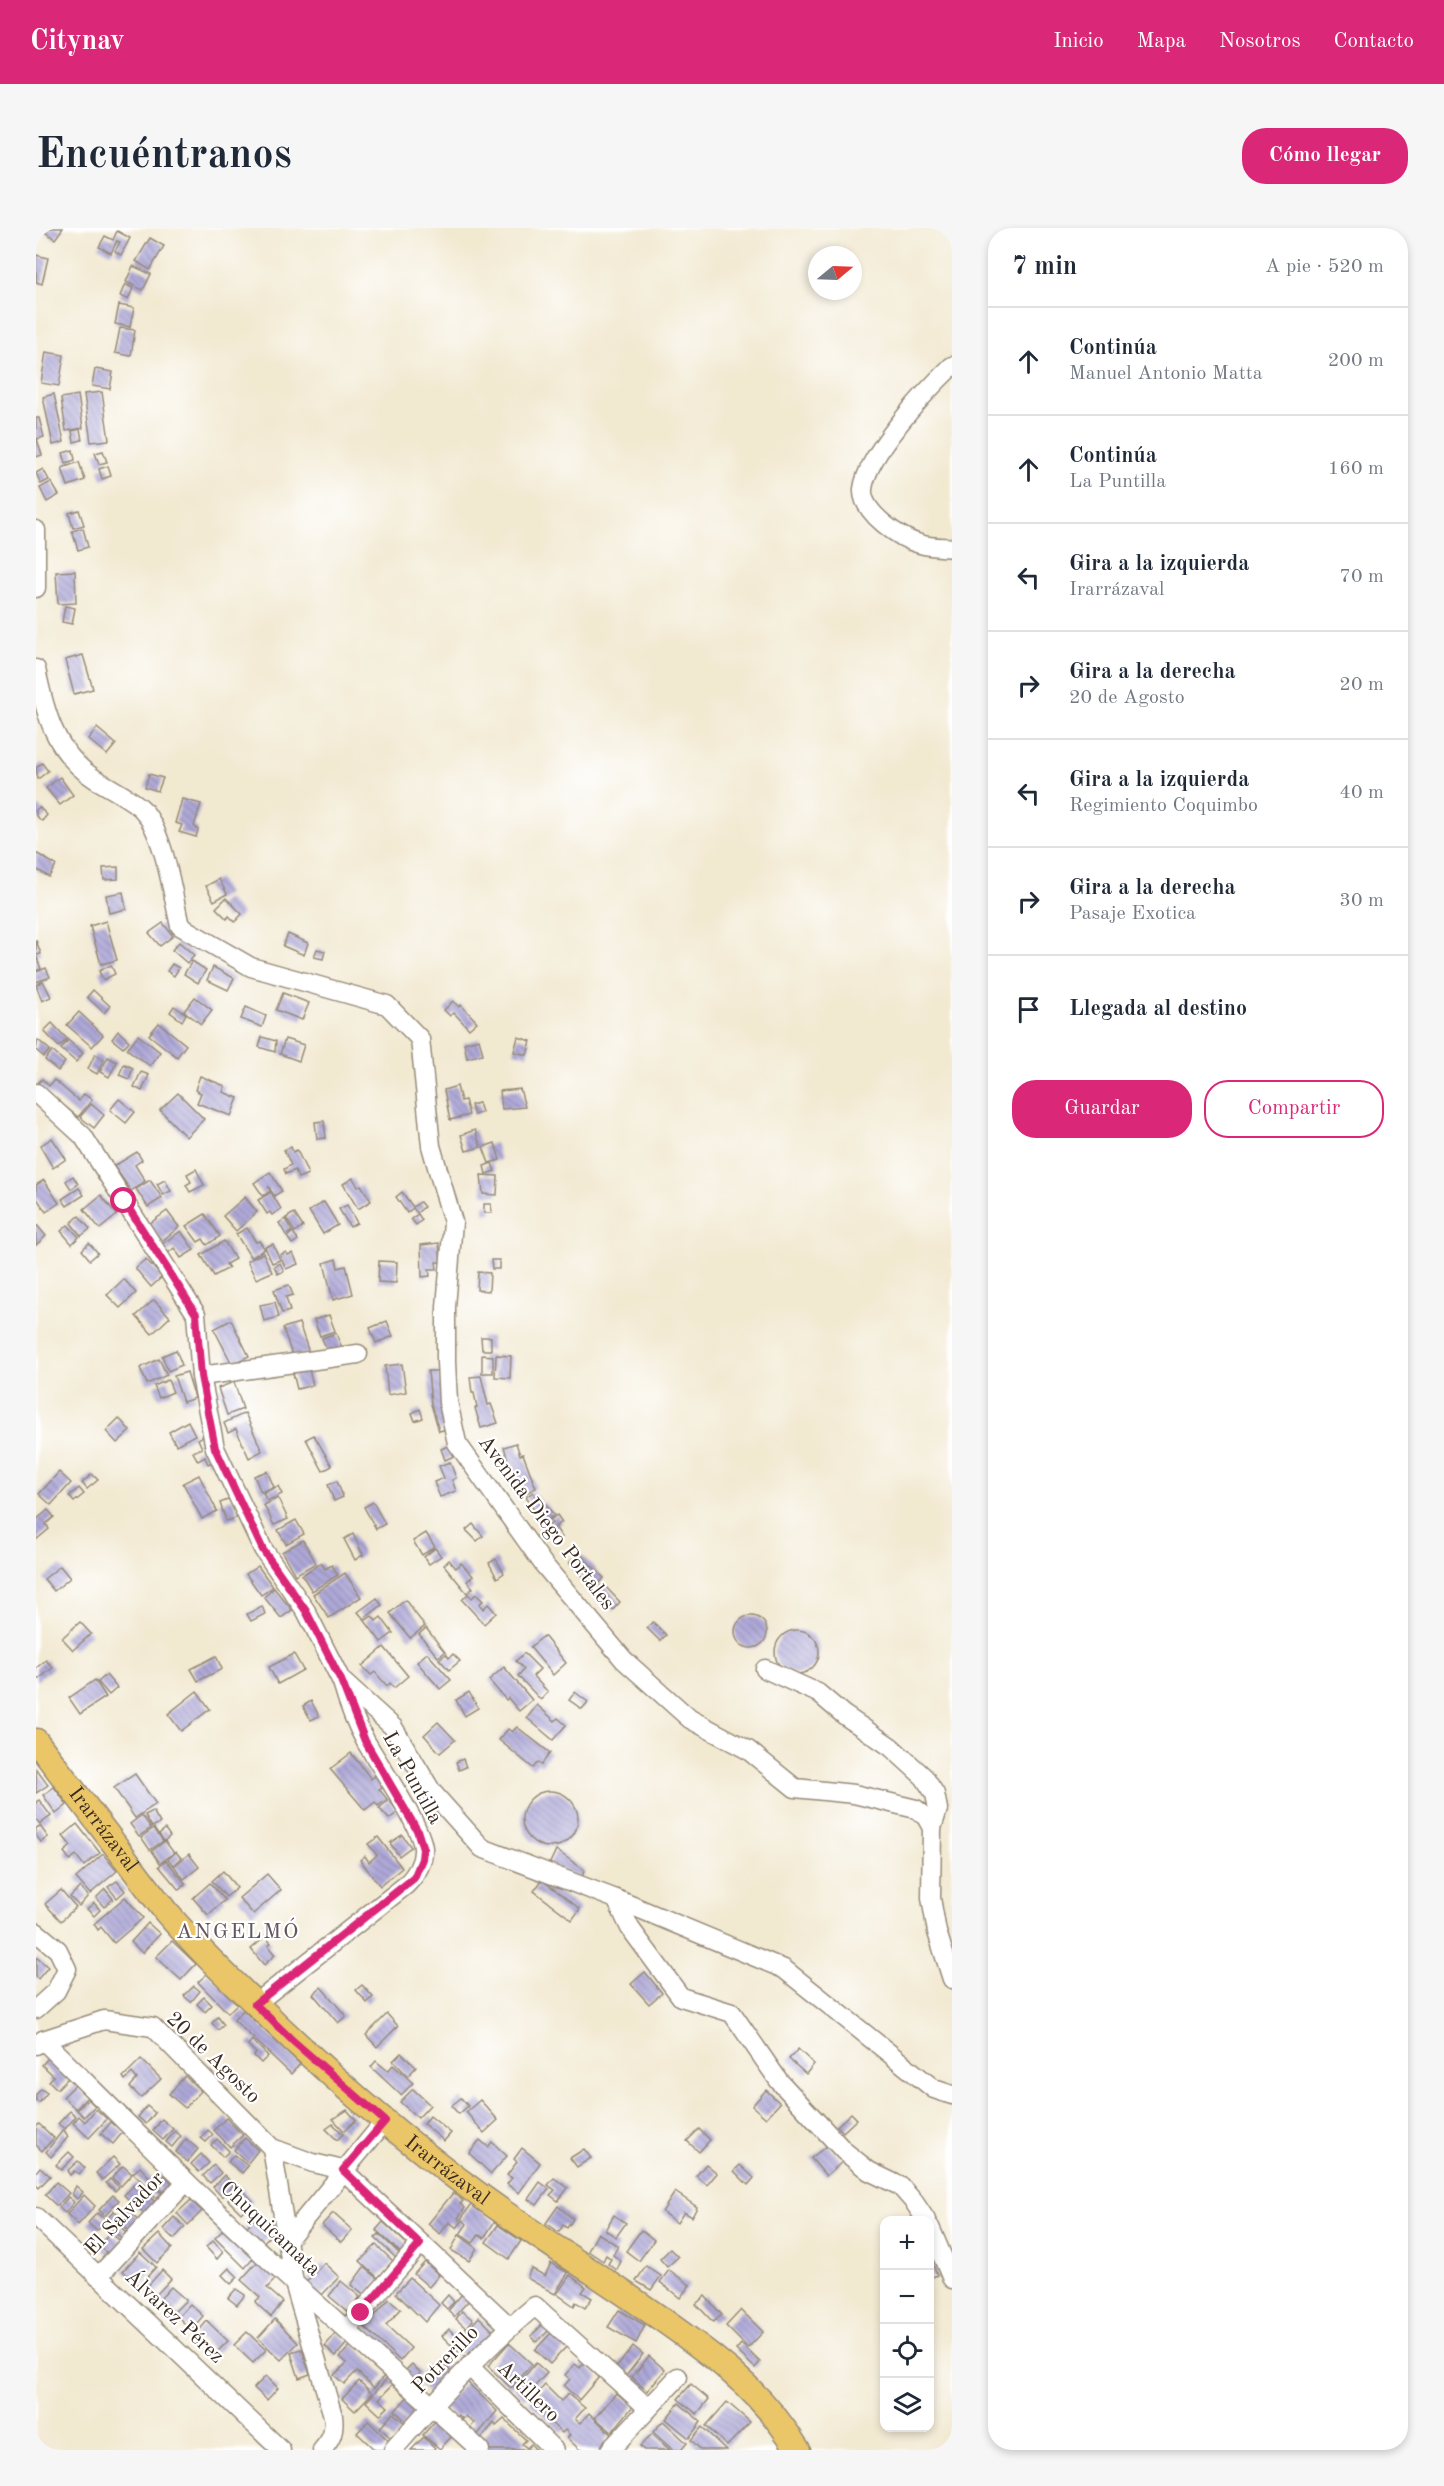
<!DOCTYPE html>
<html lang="es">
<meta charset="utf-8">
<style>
body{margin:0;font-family:"Old Standard TT",serif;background:#f6f6f7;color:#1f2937}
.controls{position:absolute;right:18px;bottom:18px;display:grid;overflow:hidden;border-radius:12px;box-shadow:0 3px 9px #0003}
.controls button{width:54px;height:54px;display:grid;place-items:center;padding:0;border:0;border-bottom:2px solid #e0e1e3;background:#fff;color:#1f2937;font:30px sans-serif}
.compass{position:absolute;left:772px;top:18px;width:54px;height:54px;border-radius:50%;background:#fff;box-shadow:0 3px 9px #0003;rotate:71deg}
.stop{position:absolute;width:18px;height:18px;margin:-14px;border:4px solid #db2777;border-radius:50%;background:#fff}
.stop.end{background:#db2777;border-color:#fff;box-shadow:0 2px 6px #0008}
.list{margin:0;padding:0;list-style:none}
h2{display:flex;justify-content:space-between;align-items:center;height:78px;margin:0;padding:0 24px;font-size:26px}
h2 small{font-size:20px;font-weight:400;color:#747a83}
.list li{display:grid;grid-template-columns:39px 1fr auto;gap:18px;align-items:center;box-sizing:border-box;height:108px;padding:0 24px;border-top:2px solid #e0e1e3}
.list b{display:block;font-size:22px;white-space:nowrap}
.list p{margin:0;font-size:20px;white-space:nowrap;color:#747a83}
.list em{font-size:20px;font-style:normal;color:#747a83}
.actions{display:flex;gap:12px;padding:18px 24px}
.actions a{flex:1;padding:14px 0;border:2px solid #db2777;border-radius:24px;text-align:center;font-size:21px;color:#db2777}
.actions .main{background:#db2777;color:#fff}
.icon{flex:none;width:33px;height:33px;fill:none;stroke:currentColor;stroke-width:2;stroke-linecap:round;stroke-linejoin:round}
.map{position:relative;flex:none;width:916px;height:2222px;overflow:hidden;border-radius:24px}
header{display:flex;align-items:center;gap:36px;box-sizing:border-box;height:84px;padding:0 30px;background:#db2777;color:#fff}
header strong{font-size:28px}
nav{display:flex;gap:33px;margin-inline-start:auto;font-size:21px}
.intro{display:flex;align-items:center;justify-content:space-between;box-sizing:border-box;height:144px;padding:0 36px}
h1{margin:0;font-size:42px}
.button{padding:15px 27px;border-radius:24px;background:#db2777;color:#fff;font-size:21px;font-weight:700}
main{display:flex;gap:36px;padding:0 36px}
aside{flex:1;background:#fff;border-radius:24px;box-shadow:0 3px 9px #0003}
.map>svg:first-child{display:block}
</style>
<header>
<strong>Citynav</strong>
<nav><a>Inicio</a><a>Mapa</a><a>Nosotros</a><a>Contacto</a></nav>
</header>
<div class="intro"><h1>Encuéntranos</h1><a class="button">Cómo llegar</a></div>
<main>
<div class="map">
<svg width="916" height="2222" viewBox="0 0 916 2222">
<defs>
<pattern id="building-back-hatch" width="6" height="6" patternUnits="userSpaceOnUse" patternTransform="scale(1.5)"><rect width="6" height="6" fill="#afa9d9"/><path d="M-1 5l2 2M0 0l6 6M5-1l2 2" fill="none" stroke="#908aaf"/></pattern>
</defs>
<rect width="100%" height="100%" fill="#fff"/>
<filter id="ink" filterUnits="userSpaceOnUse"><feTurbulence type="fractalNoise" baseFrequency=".0167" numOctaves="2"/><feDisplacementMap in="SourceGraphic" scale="12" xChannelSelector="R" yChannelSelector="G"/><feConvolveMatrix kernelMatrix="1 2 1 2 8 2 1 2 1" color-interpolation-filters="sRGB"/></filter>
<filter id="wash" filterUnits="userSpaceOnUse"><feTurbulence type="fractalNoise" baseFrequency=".008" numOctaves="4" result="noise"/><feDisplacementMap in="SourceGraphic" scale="24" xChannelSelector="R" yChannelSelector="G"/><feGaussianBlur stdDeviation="1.35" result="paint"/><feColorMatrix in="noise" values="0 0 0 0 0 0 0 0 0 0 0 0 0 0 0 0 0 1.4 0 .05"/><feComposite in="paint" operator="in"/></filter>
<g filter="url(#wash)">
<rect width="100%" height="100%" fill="#f2e9d1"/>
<g id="blocks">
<g fill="url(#building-back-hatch)">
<path d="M8,0h19l-8,11 -13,-9z"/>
<path d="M81,3l13,7 -9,17 -6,-4 5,-9 -3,-1 -6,12 -12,-6 6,-11 8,4z"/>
<path d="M114,10l14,8 -14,24 -14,-9z"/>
<path d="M0,27l12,3 -6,26 -6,-2z"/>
<path d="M97,38l18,8 -8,16 -17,-8z"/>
<path d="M89,56l8,4 -5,12 -8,-4z"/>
<path d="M83,77l15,3 -4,19 -15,-3z"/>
<path d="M84,100l15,2 -4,26 -16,-3z"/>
<path d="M10,124l18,3 -5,31 -18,-3z"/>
<path d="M59,141l18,3 -3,17 -18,-3z"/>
<path d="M66,164l7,48 -18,2 -7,-48z"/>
<path d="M18,166l10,48 -11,3 -10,-48z"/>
<path d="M42,167l5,33 -17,3 -5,-33z"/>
<path d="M0,190h3l5,19 -7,2 5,16 -6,2z"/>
<path d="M44,201l2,11 -8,2 -2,-11z"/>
<path d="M37,222l2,10 -9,3 -3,-10z"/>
<path d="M67,223l4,11 -8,2 -4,-11z"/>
<path d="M43,234l6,18 -17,6 -6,-18z"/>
<path d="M72,238l3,10 -9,3 -3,-10z"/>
<path d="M7,241l6,11 -8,4 -5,-11z"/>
<path d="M15,254l8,13 -12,7 -7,-14z"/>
<path d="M43,282l5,15 -11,3 -4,-15z"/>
<path d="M47,300l5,19 -10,3 -6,-19z"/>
<path d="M39,343l1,32 -18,1 -2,-32z"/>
<path d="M29,378l10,2 -3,16 -10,-2z"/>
<path d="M47,427l10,34 -19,5 -9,-34z"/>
<path d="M61,500l19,16 -9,11 -19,-16z"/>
<path d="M6,535l6,8 -10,8 -2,-11z"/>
<path d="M113,546l14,4 -5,13 -13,-4z"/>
<path d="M24,549l13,18 -13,10 -14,-17z"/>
<path d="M146,571l19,5 -7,22 4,4 -2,7 -17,-5 3,-7 -7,-2z"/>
<path d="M3,579l8,8 -5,6 -6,-5v-6z"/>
<path d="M0,625l20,12 -7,12 -13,-8z"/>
<path d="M82,639v12l-14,1 -1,-12z"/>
<path d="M183,651l8,15 -13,7 -8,-15z"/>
<path d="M87,664l3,17 -17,4 -3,-18z"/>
<path d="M190,670l16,16 -7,8 -6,-6 -2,3 -11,-11z"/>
<path d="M70,693l11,39 -16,4 -11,-38z"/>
<path d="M127,695l10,13 -13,10 -11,-13z"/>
<path d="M252,706l20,9 -4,12 -21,-9z"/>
<path d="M0,712l5,14 -5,1 5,14 -5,2z"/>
<path d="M143,714l15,13 -7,8 -15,-13z"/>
<path d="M281,721l8,2 -2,8 -9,-2z"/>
<path d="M156,733l14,9 -8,13 -14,-9z"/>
<path d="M136,736l7,4 -5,8 -7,-5z"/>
<path d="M75,737l4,9 -12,6 -4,-9z"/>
<path d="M177,739l21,11 -6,12 -21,-10z"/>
<path d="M10,740l4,9 -14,5v-10z"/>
<path d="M7,753l8,16 -9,4 -6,-16z"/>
<path d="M57,762l17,16 -6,7 -17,-16z"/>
<path d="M247,765l26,10 -7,17 -26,-10z"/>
<path d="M159,769l17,13 -11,14 -17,-13z"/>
<path d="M417,773l6,6 2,-2 16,17 -8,7 -15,-16 -4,3 -6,-6z"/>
<path d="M138,778l12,8 -4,7 -12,-9z"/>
<path d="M210,779l20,9 -4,11 -21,-8z"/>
<path d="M43,784l24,23 -11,12 -25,-22z"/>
<path d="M16,795l15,16 -8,8 -15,-16z"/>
<path d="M123,795l27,22 -9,12 -28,-22z"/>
<path d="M82,803l11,10 -6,7 -11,-9z"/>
<path d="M102,807l22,17 -10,14 -23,-17z"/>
<path d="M226,809l14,4 -1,11 -16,-5z"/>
<path d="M482,809l13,4 -4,14 -13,-3z"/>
<path d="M249,811l19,6 -5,16 -19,-7z"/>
<path d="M443,811l4,15 -16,4 -3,-15z"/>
<path d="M2,812l12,10 -6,7 -8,-7z"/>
<path d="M32,812l15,13 -7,9 -15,-13z"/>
<path d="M16,823l13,11 -7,9 -13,-11z"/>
<path d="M59,826l9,5 -7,15 -9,-5z"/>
<path d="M72,829l9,5 -8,15 -9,-5z"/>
<path d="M88,836l9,4 -4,11 -10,-4z"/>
<path d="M105,844l8,3 -7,16 -8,-4z"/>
<path d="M164,848l25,10 -2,6 15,6 -7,18 -34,-13 4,-10 -6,-3z"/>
<path d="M6,851l7,7 5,-6 25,21 5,-7 8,6 -14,17 -41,-33z"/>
<path d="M421,858l4,15 4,-1 4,15 -19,5 -6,-30z"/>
<path d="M484,861l5,18 -23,2 -2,-18z"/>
<path d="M142,865l26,26 -18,18 -26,-27z"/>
<path d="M83,871l16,13 -9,11 -16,-13z"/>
<path d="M443,875l3,9 -8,3 -3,-10z"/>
<path d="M55,876l13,11 -10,13 -14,-11z"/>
<path d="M288,893l2,17 -9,1 -2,-17z"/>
<path d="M439,902l6,17 -15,4 -5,-16z"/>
<path d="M16,910l14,21 -13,9 -13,-22z"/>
<path d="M459,915l5,17 -11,3 -6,-16z"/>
<path d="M255,919l2,5 4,-2 11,24 -10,4 -3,-8 -9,4 -2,-5 7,-4 -7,-15z"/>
<path d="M101,924l5,8 -7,5 10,16 -14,10 -17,-25z"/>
<path d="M456,935l3,8 -9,3 -2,-8z"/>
<path d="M160,941l8,16 -14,7 -4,-7 5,-3 -4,-8z"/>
<path d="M234,944l12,19 -8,5 -6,-10 2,5 -7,5 -9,-13z"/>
<path d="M445,947l17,1 -1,19 -14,-1z"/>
<path d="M37,948l5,8 -7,5 -5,-8z"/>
<path d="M317,950l5,9 3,-2 10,16 -13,8 -15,-25z"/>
<path d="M8,952l15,23 -13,9 -10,-15v-12z"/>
<path d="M114,952l12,18 -14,9 -12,-18z"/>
<path d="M129,952l6,11 -8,4 -6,-11z"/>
<path d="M43,960l5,7 -17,11 -5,-7z"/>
<path d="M235,964l10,17 -9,6 -2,-3 -3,2 -9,-14z"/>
<path d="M366,964l11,15 7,-5 4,5 -7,6 -4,-5 -6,5 -11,-16z"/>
<path d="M65,967l16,20 -17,14 -16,-20z"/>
<path d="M209,969l12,15 -21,19 -13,-15z"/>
<path d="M288,974l14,23 -15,9 -14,-23z"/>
<path d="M448,976h7l1,9h-8z"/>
<path d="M311,977l10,18 -7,4 -11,-18z"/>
<path d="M131,983l12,16 -17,14 -13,-17z"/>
<path d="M258,985l9,14 -8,5 -9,-14z"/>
<path d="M169,986l15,22 -13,9 -4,-6 -5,3 -12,-16z"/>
<path d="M382,986l4,6 -6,5 -5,-6z"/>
<path d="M43,988l11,13 -9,7 -10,-13z"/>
<path d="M249,991l7,12 -6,4 -7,-12z"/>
<path d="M0,996l10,12 -10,9z"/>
<path d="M32,997l11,12 -7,7 -11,-13z"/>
<path d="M211,1000l9,14 3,-1 6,8 -14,9 -15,-24z"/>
<path d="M145,1003l13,19 -13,8 -7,-10 -6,5 -6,-9z"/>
<path d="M257,1004l5,8 -6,4 -5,-7z"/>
<path d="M188,1013l11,18 -9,5 3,4 -15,8 -13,-21z"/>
<path d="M53,1015l9,10 -8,7 -8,-10z"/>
<path d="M403,1015l2,19h-5l1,7h-8l1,7 -8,1 -1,-32z"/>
<path d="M237,1016l7,16 -8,3 -7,-16z"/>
<path d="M250,1024l2,3 5,-2 5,11 -12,5 -6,-14z"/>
<path d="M227,1025l9,19 -16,7 -9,-18z"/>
<path d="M110,1031l16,18 -11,10 -16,-19z"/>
<path d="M300,1031l2,9 8,-2 7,28 -20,6 -9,-37z"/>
<path d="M455,1032h8v9h-7z"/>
<path d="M343,1033l18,1 -1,21 -18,-1z"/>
<path d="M244,1035l4,8 -6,3 -4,-8z"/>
<path d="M442,1044l12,1 -1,18 -12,-1z"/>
<path d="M88,1051l12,14 -16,15 -13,-13z"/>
<path d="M253,1057l4,10 -7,2 4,14 -8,2 -8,-23z"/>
<path d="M118,1072l16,17 -18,17 -16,-18z"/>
<path d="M239,1074l4,15 -15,4 -4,-16z"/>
<path d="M293,1087l6,16 -15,5 -6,-16z"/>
<path d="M195,1092l18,36 -17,8 -18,-35z"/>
<path d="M351,1093l6,15 -17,7 -6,-15z"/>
<path d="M263,1095l10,30 -16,5 -10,-30z"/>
<path d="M300,1105l6,15 -14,6 -6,-16z"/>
<path d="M445,1109h10v13h-9z"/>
<path d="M140,1122l6,15 -14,6 -6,-15z"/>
<path d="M446,1127l11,1v17h-11z"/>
<path d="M460,1127l15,1 -1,22 -15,-1z"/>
<path d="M123,1131l8,16 -20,9 -7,-16z"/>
<path d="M366,1136l4,28 -18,3 -3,-29z"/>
<path d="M273,1142l4,15 -16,4 -4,-16z"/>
<path d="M392,1143h10l13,57 -12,3 -8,-27z"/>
<path d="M151,1144l8,26 -12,4 -9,-26z"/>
<path d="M445,1148l7,29 3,-1 7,19 -17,5 -6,-20 2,-1 -3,-14h-2l-2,-16z"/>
<path d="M132,1152l5,12 -14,6 -5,-12z"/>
<path d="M198,1154l9,27 -16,6 -9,-27z"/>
<path d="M384,1181l3,9 -8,3 -3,-8z"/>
<path d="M209,1185l17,38 -13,7 -13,-29 -8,4 -4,-10z"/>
<path d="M83,1190l11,13 -13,12 -11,-12z"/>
<path d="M152,1193l7,14 -19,10 -7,-13z"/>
<path d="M278,1207l18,31 -9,5 -17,-32z"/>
<path d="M167,1208l13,24 -8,4 -3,-7 -7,4 -5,-9 9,-4 -4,-9z"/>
<path d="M480,1215l4,12 3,-1 13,34 -14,7 -3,-8 -7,3 -12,-27 8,-3 -4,-13z"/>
<path d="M414,1217l4,11 -9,4 -4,-11z"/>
<path d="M414,1234l6,16 -4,2 4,11 -16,6 -6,-15 10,-4 -5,-12z"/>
<path d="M231,1243l7,16 -13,5 -7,-16z"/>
<path d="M23,1244l12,11 -20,22 -12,-11z"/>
<path d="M56,1246l6,6 -11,9 -5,-6z"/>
<path d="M163,1247l18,36 -15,8 -19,-36z"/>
<path d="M301,1253l6,16 -9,4 -6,-16z"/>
<path d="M242,1258l4,8 -15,7 -4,-8z"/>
<path d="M43,1260l5,6 -10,8 -5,-6z"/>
<path d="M497,1264l9,12 2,-2 10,13 -11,9 -11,-13 2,-1 -8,-13z"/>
<path d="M197,1270l6,19 -13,4 -6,-18z"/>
<path d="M242,1270l10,21 -14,6 -10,-20z"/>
<path d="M337,1274l12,22 -9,5 -12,-22z"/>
<path d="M12,1282l6,7 -8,7 3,5 -13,11v-20z"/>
<path d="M521,1287l5,7 -7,5 7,10 -7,6 -10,-14 7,-6 -2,-3z"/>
<path d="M260,1292l8,14 -18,10 -8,-14z"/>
<path d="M437,1296l10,12 -6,5 -11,-11z"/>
<path d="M390,1305l9,14 -13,8 -9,-14z"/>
<path d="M317,1306l10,21 -8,5 -11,-21z"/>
<path d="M267,1312l13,23 -21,12 -13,-23z"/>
<path d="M399,1320l6,8 -12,8 -5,-7z"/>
<path d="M543,1325l25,25 -10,10 -25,-25z"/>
<path d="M460,1331l8,14 -7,5 -8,-15z"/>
<path d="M413,1332l7,8 5,-5 12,13 -6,5 6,7 -6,5 -23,-28z"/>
<path d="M285,1335l4,6 7,-4 6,10 -26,16 -10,-16z"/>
<path d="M24,1338l10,12 -16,13 -10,-12z"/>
<path d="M222,1338l15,21 -12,8 -15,-21z"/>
<path d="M309,1345l16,24 -32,21 -16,-24z"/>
<path d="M567,1356l17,18 -7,8 -14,-14 2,-1 -4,-5z"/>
<path d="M238,1360l18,22 -11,8 -17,-21z"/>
<path d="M432,1366l4,4 4,-4 7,7 -4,3 4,5 5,-5 8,9 -12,11 -22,-24z"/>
<path d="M341,1370l5,7 -18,14 -6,-7z"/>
<path d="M369,1372l20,26 -15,12 -20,-25z"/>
<path d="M226,1378l3,8 -14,7 -4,-7z"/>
<circle cx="715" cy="1404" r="16"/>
<path d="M336,1388l4,5 5,-4 12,16 -12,9 -16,-21z"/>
<path d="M44,1394l11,12 -18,16 -11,-12z"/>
<path d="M617,1394l13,13 -6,6 -13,-13z"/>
<path d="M390,1400l19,24 -7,5 -19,-23z"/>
<circle cx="761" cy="1424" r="22"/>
<path d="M508,1408l22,27 -13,12 -23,-28z"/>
<path d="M348,1419l24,29 -14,12 -4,-5 -3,3 -12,-14 -4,3 -9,-9z"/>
<path d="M391,1425l24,27 -11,9 -23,-27z"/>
<path d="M488,1425l16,16 -7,7 15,16 -7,8 -23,-24 6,-7 -8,-8z"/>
<path d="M258,1426l9,16 -25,14 -9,-17z"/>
<path d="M410,1426l3,4 4,-4 7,7 -11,9 -10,-11z"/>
<path d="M180,1428l6,13 -24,12 -7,-12z"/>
<path d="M10,1432l7,8 -17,13v-13z"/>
<path d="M468,1439l28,33 -13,11 -11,-13 -2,2 -17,-20z"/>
<path d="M70,1447l11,13 -8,7 -11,-13z"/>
<path d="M59,1452l11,17 -26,17 -11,-16z"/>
<path d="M161,1463l13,18 -29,22 -13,-17z"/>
<path d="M433,1464l9,16 -13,8 -9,-16z"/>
<path d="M539,1464l13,10 -6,7 -13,-9z"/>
<path d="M275,1473l8,15 -8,4 -8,-14z"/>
<path d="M501,1477l18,16 3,-3 8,7 -13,15 -26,-22z"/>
<path d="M402,1494l17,18 -15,13 -16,-18z"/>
<path d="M481,1499l33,26 -9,12 -3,-3 -5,6 -34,-28 9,-11 4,3z"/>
<path d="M315,1525l20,26 5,-4 8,11 -5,3 8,10 -9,7 -3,-4 -10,8 -35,-41z"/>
<path d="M427,1531l3,8 -7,3 -3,-8z"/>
<path d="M0,1541l12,16 -12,8z"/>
<path d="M99,1546l21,30 -21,14 -21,-30z"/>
<path d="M18,1559l13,18 -11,9 -13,-19z"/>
<circle cx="514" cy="1591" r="28"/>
<path d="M3,1572l12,16 -11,8 -4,-5v-17z"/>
<path d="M353,1572l9,12 -9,7 -10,-11z"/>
<path d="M117,1583l7,12 -8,4 -7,-12z"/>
<path d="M106,1587l9,13 -12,8 -9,-12z"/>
<path d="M41,1596l23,29 -16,13 -8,-11 -6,5 -6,-8 7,-6 -8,-10z"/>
<path d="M4,1598l8,11 -7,5 -5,-6v-8z"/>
<path d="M118,1600l9,13 -13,9 -9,-13z"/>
<path d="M129,1601l5,7 -6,5 -5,-7z"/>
<path d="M366,1607l9,12 -12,9 -9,-13z"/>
<path d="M342,1609l24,31 -22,18 -20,-26 5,-4 4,6 8,-7 -9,-11z"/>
<path d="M129,1613l9,12 -14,10 -8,-12z"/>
<path d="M520,1622l28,20 -2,8 -33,-13z"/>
<path d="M140,1624l5,6 -8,7 -5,-6z"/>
<path d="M67,1626l14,17 -27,23 -14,-16z"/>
<path d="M153,1626l10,13 -15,12 -10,-13z"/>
<path d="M130,1632l20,24 -7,6 -20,-24z"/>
<path d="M187,1643l14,17 -11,9 -14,-16z"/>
<path d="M231,1646l14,16 -28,24 -14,-16z"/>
<path d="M506,1652l38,29 -8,11 -38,-29z"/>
<path d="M81,1653l8,10 -8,7 -9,-11z"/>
<path d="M174,1655l15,17 -17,15 -15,-17z"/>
<path d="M44,1659l8,9 -9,10 -9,-9z"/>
<path d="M69,1661l8,10 -9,8 -8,-9z"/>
<path d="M25,1662l15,17 -15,14 -16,-17z"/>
<path d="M89,1669l18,21 -29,25 -13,-16 -3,3 -4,-6z"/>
<path d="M58,1675l6,7 -6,6 -7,-7z"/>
<path d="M112,1695l12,11 -18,19 -11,-11z"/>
<path d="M229,1709l6,6 -3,3 7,9 -11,10 -13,-16z"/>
<path d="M136,1713l24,23 -15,16 -25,-23z"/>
<path d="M0,1729l12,10 -10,12 -2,-2z"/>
<path d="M609,1744l17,21 -13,11 -18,-20z"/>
<path d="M172,1745l30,30 -10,10 -30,-31z"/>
<path d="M326,1757l11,12 -6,6 -11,-13z"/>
<path d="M158,1758l6,5 -9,11 -7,-6z"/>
<path d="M285,1759l25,29 -8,7 -25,-29z"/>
<path d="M168,1769l8,8 -7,7 -8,-8z"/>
<path d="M207,1782l57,54 -9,10 -57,-54z"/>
<path d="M351,1786l11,12 -21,21 -11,-12z"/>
<path d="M182,1789l6,8 -6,5 -6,-7z"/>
<path d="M216,1812l16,16 -7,7 -7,-7 2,-3 -8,-8z"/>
<path d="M762,1821l16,15 -8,10 -17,-15z"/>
<path d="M365,1825l15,14 -8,9 -15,-15z"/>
<path d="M12,1830l20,20 -11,11 -8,-8 5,-5 -12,-11z"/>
<path d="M105,1831l20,20 -20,19 -11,-11 7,-8 -5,-6 -7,7 -2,-3z"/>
<path d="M340,1833l12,10 5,-6 20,18 -12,12 -30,-28z"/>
<path d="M149,1848l16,15 -16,17 -16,-14z"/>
<path d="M39,1857l12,12 -11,12 -13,-12z"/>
<path d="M5,1861l6,4 -8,10 -3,-2v-6z"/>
<path d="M377,1861l17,16 -12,13 -18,-16z"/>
<path d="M730,1862l14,13 -14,15 -14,-12z"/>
<path d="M425,1870l7,8 -9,8 -8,-8z"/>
<path d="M52,1871l7,7 -11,11 -7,-7z"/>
<path d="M444,1872l18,20 -14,13 -18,-21z"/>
<path d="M111,1878l8,7 -9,11 -8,-7z"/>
<path d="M60,1881l11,10 -18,19 -16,-15 6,-7 6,6z"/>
<path d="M311,1882l9,10 -12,11 -11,-12z"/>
<path d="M34,1883l6,5 -11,13 -7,-5z"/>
<path d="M815,1885l6,6 -14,13 -6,-6z"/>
<path d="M394,1888l21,17 -7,8 -20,-17z"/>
<path d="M190,1890l17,17 -13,12 -16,-17z"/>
<path d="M126,1891l11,10 -10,11 -10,-9z"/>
<path d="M75,1894l12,10 -10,12 -12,-10z"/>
<path d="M3,1896l15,14 -12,13 -6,-6v-18z"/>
<path d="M297,1896l10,10 -6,6 -11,-11z"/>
<path d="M663,1901l11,11 -11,12 -12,-11z"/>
<path d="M27,1902l5,7 -17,20 -5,-5z"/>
<path d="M172,1902l5,5 -7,7 -5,-4z"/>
<path d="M139,1903l6,5 -9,11 -6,-5z"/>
<path d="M209,1910l13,12 -10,13 -14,-13z"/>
<path d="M150,1911l12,10 -11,13 -11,-10z"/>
<path d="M181,1911l12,12 -6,6 -12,-12z"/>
<path d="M444,1912l8,7 4,-5 15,14 -16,18 -22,-21z"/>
<path d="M792,1917l14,17 -16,14 -15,-18z"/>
<path d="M486,1920l18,15 -21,30 -12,-9 5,-6 -5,-3 10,-13 -3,-3z"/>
<path d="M548,1921l7,9 -14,9 -7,-9z"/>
<path d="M33,1924l5,5 -13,13 -5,-5z"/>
<path d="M165,1926l8,9 -10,9 -8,-8z"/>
<path d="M198,1927l14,11 -6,7 -14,-11z"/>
<path d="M77,1929l7,7 -18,16 -6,-7z"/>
<path d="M42,1933l7,7 -6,6 -5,-3 -4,4 -3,-4z"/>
<path d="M670,1936l11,9 -10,12 -11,-9z"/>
<path d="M178,1937l7,8 -11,10 -7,-7z"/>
<path d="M704,1937l14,13 -6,7 -14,-14z"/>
<path d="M87,1938l9,8 -11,12 -9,-8z"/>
<path d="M4,1939l10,9 -11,12 -3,-3v-13z"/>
<path d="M104,1939l13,14 -6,6 -14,-14z"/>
<path d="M129,1947l8,9 -10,9 -8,-10z"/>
<path d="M188,1947l10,10 -12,12 -9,-10z"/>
<path d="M518,1950l14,10 -10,13 -8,-6 5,-5 -7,-5z"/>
<path d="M74,1951l9,8 -4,4 -9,-8z"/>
<path d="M20,1954l13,11 -12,13 -12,-11z"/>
<path d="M504,1954l9,7 -12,16 -9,-6z"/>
<path d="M100,1955l7,7 -12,12 -7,-7z"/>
<path d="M40,1958l7,6 -6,7 -5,-5z"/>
<path d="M117,1958l9,7 -5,6 -8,-8z"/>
<path d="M205,1960l12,13 -12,12 -13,-13z"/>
<path d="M639,1964l22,15 -5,10 -8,-5 -7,11 -15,-11z"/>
<path d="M110,1965l11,11 -11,11 -11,-10z"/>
<path d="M417,1965l10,8 -3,3 5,4 -7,10 2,2 11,-15 24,16 -11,17 -5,-3 -6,8 -13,-9 7,-10 -4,-4 -6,8 -8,-6 -9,12 -12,-10z"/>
<path d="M48,1967l11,11 -17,19 -11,-11z"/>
<path d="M77,1967l6,5 -14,16 -6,-6z"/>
<path d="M32,1969l6,5 -9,11 -6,-5z"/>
<path d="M155,1972l11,11 -14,14 -11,-12z"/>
<path d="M522,1978l15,13 -6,9 -4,-3 -4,7 -13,-9z"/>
<path d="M94,1982l10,11 -11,10 -10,-11z"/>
<path d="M78,1983l6,4 -7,8 -5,-5z"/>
<path d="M61,1985l9,7 -9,11 -9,-8z"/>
<path d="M223,1985l18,15 -16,17 -17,-15z"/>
<path d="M297,1985l19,17 -11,12 -19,-17z"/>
<path d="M578,1987l12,8 -10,14 -11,-7z"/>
<path d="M138,1989l11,10 -11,12 -11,-10z"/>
<path d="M347,1994l25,23 -7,8 -25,-23z"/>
<path d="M82,1995l8,10 -4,5 -10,-7z"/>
<path d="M462,1997l23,16 -12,18 -23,-17z"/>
<path d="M190,1999l30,28 -11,13 -30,-30z"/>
<path d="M605,2002l13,10 -15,21 -13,-10z"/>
<path d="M74,2005l12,9 -11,14 -12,-10z"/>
<path d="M562,2005l20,13 -5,9 8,6 -4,9 -9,-6 3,-5 -5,-4 -3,6 -15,-10z"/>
<path d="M123,2006l13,14 -15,15 -14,-14z"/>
<path d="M343,2006l21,20 -4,4 -21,-20z"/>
<path d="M423,2007l18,13 -8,13 -18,-11z"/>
<path d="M177,2013l10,11 -6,7 -11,-12z"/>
<path d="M340,2017l18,17 -16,16 -18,-17z"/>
<path d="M634,2021l8,8 -11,10 -7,-8z"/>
<path d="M104,2024l16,15 -17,19 -16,-15z"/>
<path d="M894,2029l7,18 -7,3z"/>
<path d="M224,2031l18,17 -11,12 16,14 -12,15 -16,-15 5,-5 -19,-17z"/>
<path d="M389,2034l14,13 -10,12 -15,-13z"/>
<path d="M288,2035l15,14 -18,19 -15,-14z"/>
<path d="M515,2035l17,10 -13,21 -28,-16 4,-10 14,8z"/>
<path d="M610,2038l15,10 -10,14 -15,-9z"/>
<path d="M328,2039l15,12 -14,17 -14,-11z"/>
<path d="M193,2040l9,9 -7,7 -9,-9z"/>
<path d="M126,2042l9,9 -17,18 -8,-9z"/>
<path d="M633,2042l21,15 -10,13 -20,-16z"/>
<path d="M534,2047l16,12 -4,5 10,6 -7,10 -9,-6 -2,4 -17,-12z"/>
<path d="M374,2050l29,27 -14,17 -29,-29z"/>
<path d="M305,2053l19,16 -12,15 -19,-16z"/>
<path d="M135,2059l15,13 -12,12 -14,-13z"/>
<path d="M200,2061l9,6 -8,10 -9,-7z"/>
<path d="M426,2066l7,6 -15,17 -6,-6z"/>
<path d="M412,2067l6,7 -7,7 -6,-6z"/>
<path d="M669,2068l17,19 -9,7 -17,-18z"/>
<path d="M353,2071l12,10 -15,16 25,23 -11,13 -35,-34z"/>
<path d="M154,2076l13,12 -12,14 -13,-13z"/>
<path d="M583,2082l26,15 -9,18 -28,-16z"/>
<path d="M705,2082l22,22 -15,16 -22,-22z"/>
<path d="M426,2083l11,9 -7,8 -10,-9z"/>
<path d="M443,2089l14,14 -26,28 -15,-13z"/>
<path d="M239,2091l23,24 -17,17 -23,-22z"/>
<path d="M171,2093l21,20 -12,12 -20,-19z"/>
<path d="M508,2095l6,6 -13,13 -6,-6z"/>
<path d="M413,2101l9,9 -7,7 -9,-9z"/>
<path d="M517,2103l15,14 -18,19 -15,-14z"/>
<path d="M211,2104l19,18 -13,13 -19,-18z"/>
<path d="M301,2104l11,10 -12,14 -11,-10z"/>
<path d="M473,2115l23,21 -21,24 -23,-22z"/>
<path d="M316,2116l33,31 -11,13 -17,-17 -13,13 -10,-9 13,-12 -7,-6z"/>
<path d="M705,2116l19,18 -5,6 -19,-18z"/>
<path d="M597,2118l10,8 -17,22 -10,-8z"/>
<path d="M266,2121l8,25 -11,4 -8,-25z"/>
<path d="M613,2128l16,14 -18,21 -15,-14z"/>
<path d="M405,2133l12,13 -22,22 -12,-13z"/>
<path d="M500,2135l11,10 -23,25 -10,-10z"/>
<path d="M548,2135l15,14 -20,23 -15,-14 6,-7 -5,-4 10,-11 5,4z"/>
<path d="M376,2136l9,9 -7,7 -9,-9z"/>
<path d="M230,2148l12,12 -11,12 -13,-12z"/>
<path d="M353,2148l6,6 -16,17 9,8 -8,8 -14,-13z"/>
<path d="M323,2153l13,12 -17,18 -13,-12z"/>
<path d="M430,2153l31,30 -22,27 -7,-7 6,-8 -8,-7 -3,3 -4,-4 -3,3 -13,-12z"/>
<path d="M655,2156l18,15 -12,15 -19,-15z"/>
<path d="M509,2157l16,16 7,-7 17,14 -10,11 5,4 9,-10 22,21 -7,7 6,5 -3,4h-27l-13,-12 3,-3 -5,-5 -3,3 -33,-31z"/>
<path d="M581,2164l17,13 -22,27 -17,-14z"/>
<path d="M374,2166l13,12 -15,17 -13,-12z"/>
<path d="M691,2174l23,20 -23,24 -21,-20z"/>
<path d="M643,2175l22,19 -12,16 -23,-19z"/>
<path d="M357,2185l13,11 -13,16 -13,-12z"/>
<path d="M468,2191l22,21 -4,4 5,4 4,-4 5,6h-47l-10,-9 15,-18 2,3z"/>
<path d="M332,2193l22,21 -7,8h-8l-18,-17z"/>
<path d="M399,2193l17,15 -12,13 -17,-14z"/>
<path d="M627,2193l24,22 -6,7h-8l-20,-18z"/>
<path d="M666,2199l24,23h-25l-10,-10z"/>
<path d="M616,2206l18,16h-26l-4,-4z"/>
<path d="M388,2209l11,11 -2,2h-22z"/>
</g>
</g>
</g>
<g filter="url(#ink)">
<use href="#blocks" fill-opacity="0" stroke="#968a78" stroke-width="1.5"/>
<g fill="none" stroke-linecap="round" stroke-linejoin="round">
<defs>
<g id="minor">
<path d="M916,138c-26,25 -85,88 -89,123 -2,23 37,50 57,55 10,3 22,3 32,4"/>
<path d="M0,302v58"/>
<path d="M0,441c9,44 19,84 59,110 12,7 38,21 47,30 23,26 30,83 38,117l71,41 136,38 33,34 11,107 22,76 -7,85v55l2,40 9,41 87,122 80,95 66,59 58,31 47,38 59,6 62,15 10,8 6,11 -1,70 6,34 15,47"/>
<path d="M0,865l47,43 113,178 5,62 14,72 48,101 43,62 35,69 52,47 39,65 50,56 134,51 168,70 150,120 18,6"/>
<path d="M165,1148l157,-22"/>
<path d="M729,1441l53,24 26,22 47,32 33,30 11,17 3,15 -6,19"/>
<path d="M580,1671l14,29 51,69 51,16 47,68 65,70 25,20 31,15 14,16 12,18"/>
<path d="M0,1704l22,18 9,19 -11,22 -20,18"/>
<path d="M219,1776l151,-119c10,-10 18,-22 17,-37 -2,-23 -44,-83 -57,-106 -11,-19 -18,-39 -24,-60"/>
<path d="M7,1812c83,82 165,165 251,243 61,56 125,110 186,167"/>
<path d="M0,1817l7,-5 61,-20 49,7 119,121 41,15 30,7"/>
<path d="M236,1920l22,135 39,133c2,15 -1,23 -11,34"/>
<path d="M307,1942l167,157"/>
<path d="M0,1989l245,233"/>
<path d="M894,1999l22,52"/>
<path d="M252,2011l97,-118"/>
<path d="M62,2049l88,-95"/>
<path d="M310,2102l74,-86"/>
<path d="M433,2138l85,84"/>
<path d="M357,2222c44,-51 90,-101 142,-144l113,102"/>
<path d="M574,2222l68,-73"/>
</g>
<g id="major">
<path id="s1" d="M0,1513l130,171c28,32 58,62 89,91 71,70 146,135 227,194 54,39 110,74 165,112 58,40 114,79 151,141"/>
</g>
</defs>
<use href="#minor" stroke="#968a78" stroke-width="21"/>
<use href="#major" stroke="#968a78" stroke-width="27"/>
<use href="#minor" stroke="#fff" stroke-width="18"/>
<use href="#major" stroke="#eac669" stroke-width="24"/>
</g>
</g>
<g fill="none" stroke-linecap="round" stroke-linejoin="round" filter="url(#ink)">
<path stroke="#db2777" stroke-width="8" d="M88,973l72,113 5,62 14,72 48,102 43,61 35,69 24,61 52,89 6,19 -1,10 -8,19 -159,126 38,37 92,80 -42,49 77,74 -59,69"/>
</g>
<g text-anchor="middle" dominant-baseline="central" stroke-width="4.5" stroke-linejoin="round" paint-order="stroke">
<g font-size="21" fill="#3b2a1e" stroke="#fff">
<text transform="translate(510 1295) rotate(53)">Avenida Diego Portales</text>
<text transform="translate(376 1550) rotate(61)">La Puntilla</text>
<text stroke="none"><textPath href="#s1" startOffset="111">Irarrázaval</textPath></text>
<text transform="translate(177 1830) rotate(44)">20 de Agosto</text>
<text stroke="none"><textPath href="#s1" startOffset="597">Irarrázaval</textPath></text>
<text transform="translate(89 1986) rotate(-47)">El Salvador</text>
<text transform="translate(234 2001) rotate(43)">Chuquicamata</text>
<text transform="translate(138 2089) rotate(43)">Álvarez Pérez</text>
<text transform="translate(410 2132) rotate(-46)">Potrerillo</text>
<text transform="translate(492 2164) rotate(44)">Artillero</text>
</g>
<g font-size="22" letter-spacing="1.5" fill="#64565f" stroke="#fff">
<text x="202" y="1704">ANGELMÓ</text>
</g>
</g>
</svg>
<div class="controls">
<button>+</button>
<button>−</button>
<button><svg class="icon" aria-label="locate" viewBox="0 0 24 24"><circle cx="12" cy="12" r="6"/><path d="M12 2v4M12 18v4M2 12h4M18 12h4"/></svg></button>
<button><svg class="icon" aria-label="layers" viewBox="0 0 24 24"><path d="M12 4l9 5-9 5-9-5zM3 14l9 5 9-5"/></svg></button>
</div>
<svg class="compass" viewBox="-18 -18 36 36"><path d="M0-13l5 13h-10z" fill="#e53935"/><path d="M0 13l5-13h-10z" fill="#747a83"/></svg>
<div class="stop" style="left:88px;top:973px"></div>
<div class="stop end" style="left:325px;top:2085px"></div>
</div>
<aside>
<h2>7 min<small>A pie · 520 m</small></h2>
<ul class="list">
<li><svg class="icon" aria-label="ahead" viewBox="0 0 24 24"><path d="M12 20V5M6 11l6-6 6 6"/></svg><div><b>Continúa</b><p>Manuel Antonio Matta</p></div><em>200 m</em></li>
<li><svg class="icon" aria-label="ahead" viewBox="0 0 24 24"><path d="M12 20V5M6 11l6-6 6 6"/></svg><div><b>Continúa</b><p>La Puntilla</p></div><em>160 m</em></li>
<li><svg class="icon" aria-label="left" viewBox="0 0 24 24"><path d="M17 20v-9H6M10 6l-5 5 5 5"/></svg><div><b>Gira a la izquierda</b><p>Irarrázaval</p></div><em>70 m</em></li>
<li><svg class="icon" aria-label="right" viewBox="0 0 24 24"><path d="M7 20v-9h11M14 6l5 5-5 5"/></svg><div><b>Gira a la derecha</b><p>20 de Agosto</p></div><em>20 m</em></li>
<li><svg class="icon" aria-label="left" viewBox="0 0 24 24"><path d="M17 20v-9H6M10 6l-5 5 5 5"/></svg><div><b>Gira a la izquierda</b><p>Regimiento Coquimbo</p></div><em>40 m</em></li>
<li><svg class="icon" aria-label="right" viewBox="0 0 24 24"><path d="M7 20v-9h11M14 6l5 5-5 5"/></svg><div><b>Gira a la derecha</b><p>Pasaje Exotica</p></div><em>30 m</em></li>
<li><svg class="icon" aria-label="arrive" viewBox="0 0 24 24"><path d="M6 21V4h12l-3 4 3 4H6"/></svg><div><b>Llegada al destino</b></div></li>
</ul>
<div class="actions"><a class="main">Guardar</a><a>Compartir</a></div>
</aside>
</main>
